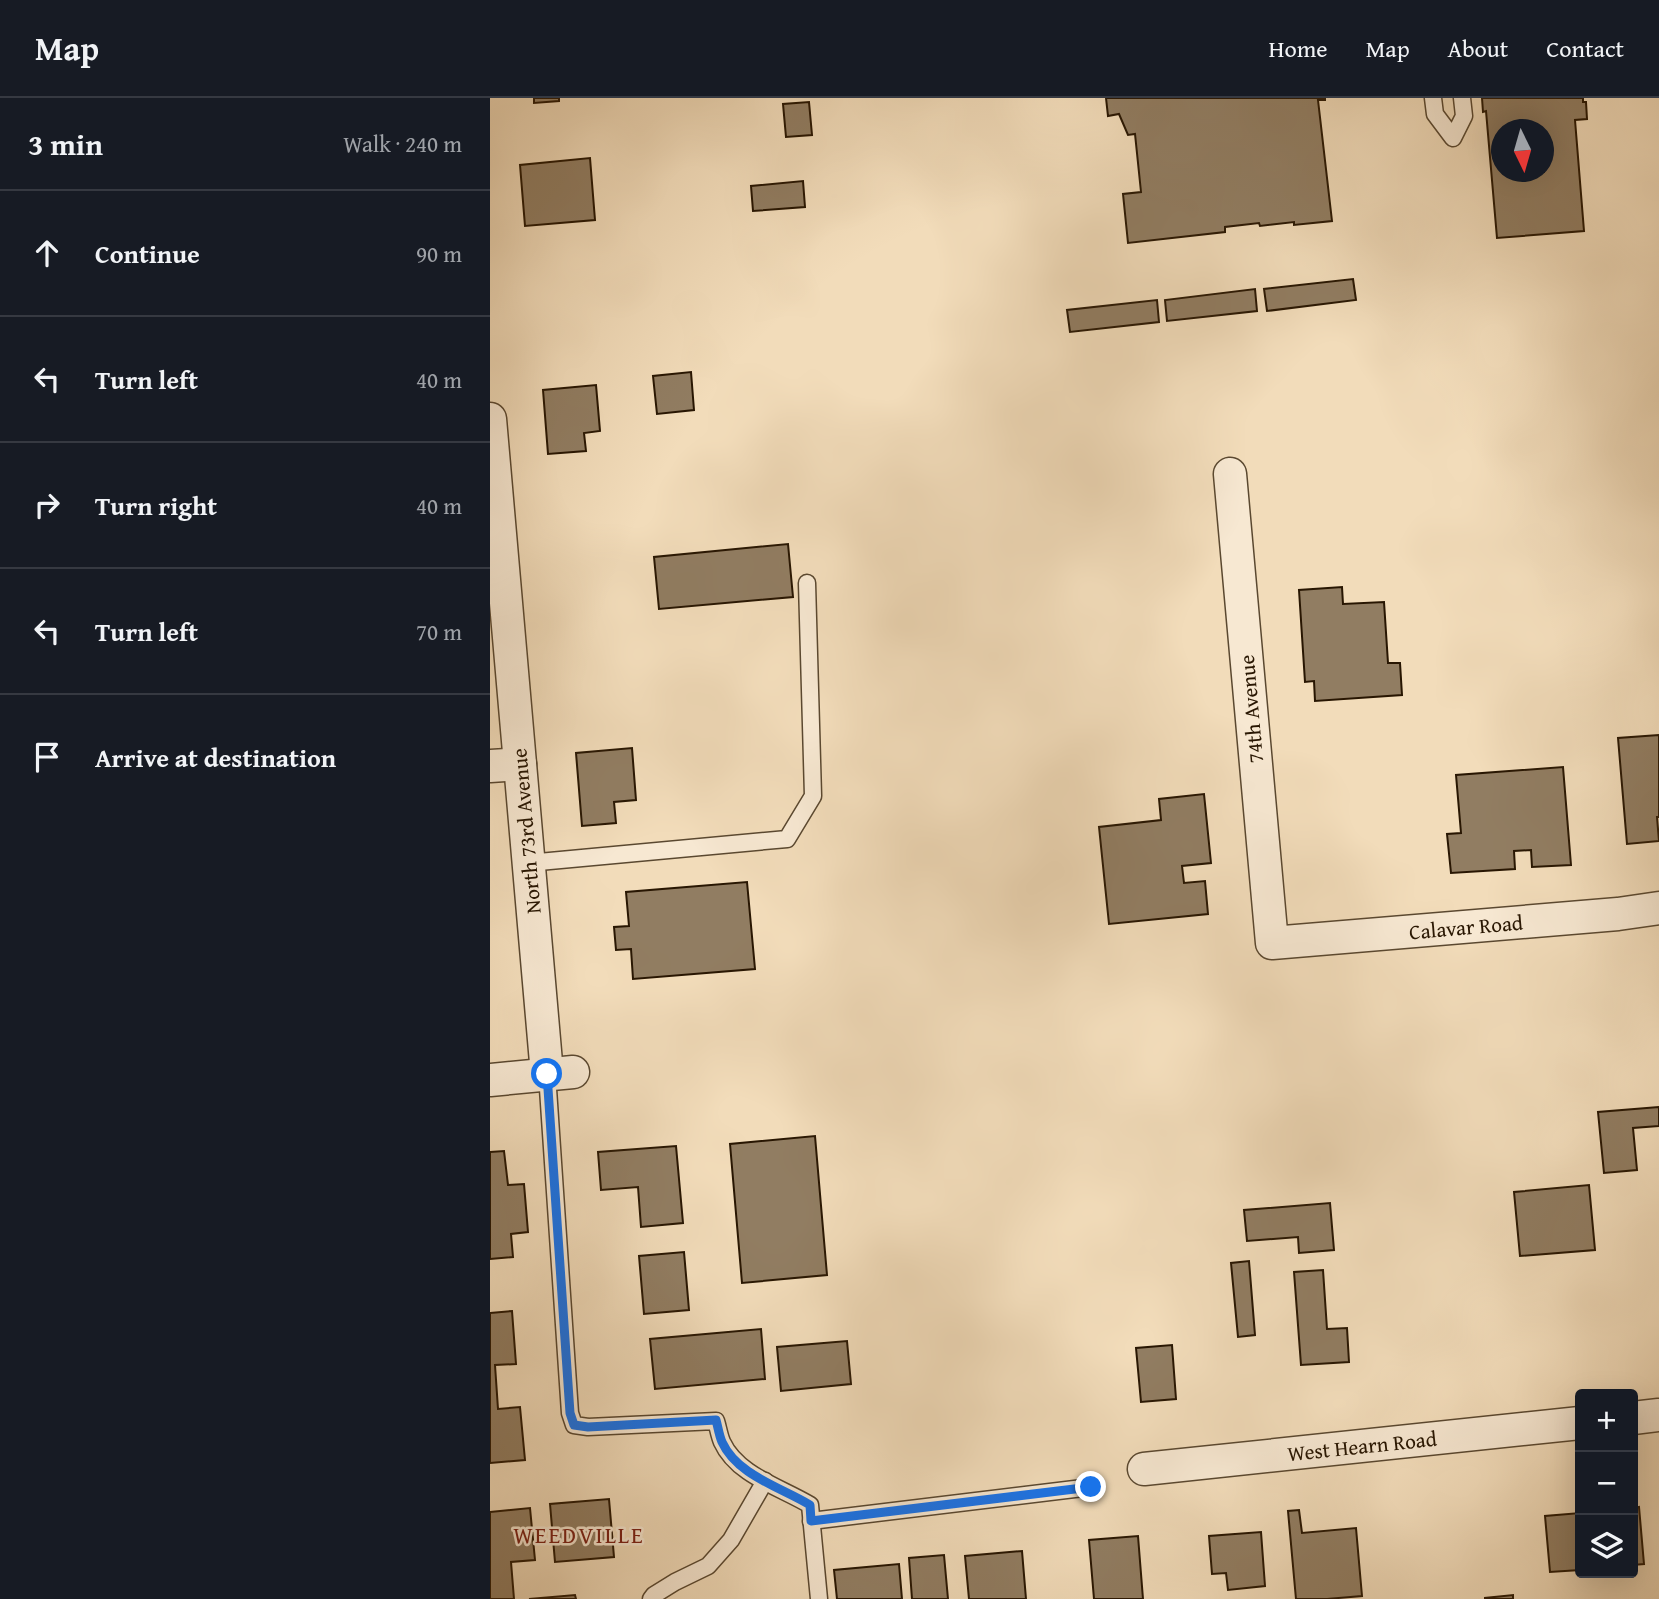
<!DOCTYPE html>
<meta charset="utf-8">
<style>
body{margin:0;font-family:"Gentium Book Plus",serif;background:#20242c;color:#f1f3f6}
.controls{position:absolute;right:21px;bottom:21px;display:grid;overflow:hidden;border-radius:7px;box-shadow:0 7px 28px #0002}
.controls button{width:63px;height:63px;display:grid;place-items:center;padding:0;border:0;border-bottom:2px solid #363941;background:#171b24;color:#f1f3f6;font:35px sans-serif}
.compass{position:absolute;left:1001px;top:21px;width:63px;height:63px;border-radius:50%;background:#171b24;box-shadow:0 7px 28px #0002;rotate:175deg}
.stop{position:absolute;width:21px;height:21px;margin:-16px;border:5px solid #1a73e8;border-radius:50%;background:#fff}
.stop.end{background:#1a73e8;border-color:#fff;box-shadow:0 2px 7px #0008}
.list{margin:0;padding:0;list-style:none}
h2{display:flex;justify-content:space-between;align-items:center;height:91px;margin:0;padding:0 28px;font-size:30px}
h2 small{font-size:23px;font-weight:400;color:#9ea1a6}
.list li{display:grid;grid-template-columns:46px 1fr auto;gap:21px;align-items:center;box-sizing:border-box;height:126px;padding:0 28px;border-top:2px solid #363941}
.list b{display:block;font-size:26px;white-space:nowrap}
.list em{font-size:23px;font-style:normal;color:#9ea1a6}
.icon{flex:none;width:38px;height:38px;fill:none;stroke:currentColor;stroke-width:2;stroke-linecap:round;stroke-linejoin:round}
.map{position:relative;flex:none;width:1169px;height:1501px;overflow:hidden}
header{display:flex;align-items:center;gap:42px;box-sizing:border-box;height:98px;padding:0 35px;background:#171b24;border-bottom:2px solid #363941}
header strong{font-size:33px}
nav{display:flex;gap:38px;margin-inline-start:auto;font-size:24px}
main{display:flex}
aside{flex:1;background:#171b24}
.map>svg:first-child{display:block}
</style>
<header>
<strong>Map</strong>
<nav><a>Home</a><a>Map</a><a>About</a><a>Contact</a></nav>
</header>
<main>
<aside>
<h2>3 min<small>Walk · 240 m</small></h2>
<ul class="list">
<li><svg class="icon" aria-label="ahead" viewBox="0 0 24 24"><path d="M12 20V5M6 11l6-6 6 6"/></svg><div><b>Continue</b></div><em>90 m</em></li>
<li><svg class="icon" aria-label="left" viewBox="0 0 24 24"><path d="M17 20v-9H6M10 6l-5 5 5 5"/></svg><div><b>Turn left</b></div><em>40 m</em></li>
<li><svg class="icon" aria-label="right" viewBox="0 0 24 24"><path d="M7 20v-9h11M14 6l5 5-5 5"/></svg><div><b>Turn right</b></div><em>40 m</em></li>
<li><svg class="icon" aria-label="left" viewBox="0 0 24 24"><path d="M17 20v-9H6M10 6l-5 5 5 5"/></svg><div><b>Turn left</b></div><em>70 m</em></li>
<li><svg class="icon" aria-label="arrive" viewBox="0 0 24 24"><path d="M6 21V4h12l-3 4 3 4H6"/></svg><div><b>Arrive at destination</b></div></li>
</ul>
</aside>
<div class="map">
<svg width="1169" height="1501" viewBox="0 0 1169 1501">
<rect width="100%" height="100%" fill="#f2dcba"/>
<filter id="stains"><feTurbulence type="fractalNoise" baseFrequency=".00286" numOctaves="4"/><feColorMatrix values="0 0 0 0 .2 0 0 0 0 .09 0 0 0 0 .02 0 0 0 .5 -.17"/></filter>
<radialGradient id="worn" r=".72"><stop offset=".6" stop-color="#630" stop-opacity="0"/><stop offset="1" stop-color="#630" stop-opacity=".3"/></radialGradient>
<g fill="#917d62" stroke="#281602" stroke-width="2" fill-rule="evenodd">
<path d="M44,0h25v3l-25,2z"/>
<path d="M616,0h219v2h-7l14,121 -38,4v-3l-34,4 -1,-3 -34,4v5l-97,11 -5,-49 18,-2 -6,-58 -7,1 -9,-21 -11,2z"/>
<path d="M992,0h101v4h3l1,17 -12,1 9,111 -87,7 -11,-127 -3,1zM1012,32h42v42h-42z"/>
<path d="M319,4l3,33 -26,2 -3,-33z"/>
<path d="M100,60l5,62 -70,6 -5,-61z"/>
<path d="M313,83l2,26 -52,4 -2,-25z"/>
<path d="M863,181l3,21 -89,11 -3,-22z"/>
<path d="M765,191l2,22 -90,10 -2,-21z"/>
<path d="M667,202l2,22 -89,10 -3,-22z"/>
<path d="M201,274l3,38 -37,4 -4,-38z"/>
<path d="M106,287l4,46 -16,2 2,18 -38,3 -5,-64z"/>
<path d="M298,446l5,53 -134,12 -5,-52z"/>
<path d="M852,489l1,17 41,-2 4,61h12l2,32 -87,6 -1,-20 -9,1 -6,-92z"/>
<path d="M1169,637v82h-2l2,24 -32,3 -9,-106z"/>
<path d="M142,650l4,52 -22,2 2,21 -34,3 -6,-73z"/>
<path d="M1073,669l8,98 -39,2 -1,-17 -17,1 1,18 -64,4 -4,-39 14,-1 -5,-58z"/>
<path d="M714,696l7,69 -29,3 2,17 21,-2 3,33 -99,10 -10,-97 62,-7 -2,-21z"/>
<path d="M257,784l8,87 -122,10 -2,-30 -15,1 -2,-23 15,-1 -3,-34z"/>
<path d="M1169,1009v19l-26,2 4,42 -33,3 -6,-61z"/>
<path d="M325,1038l12,139 -85,8 -12,-139z"/>
<path d="M186,1048l7,77 -42,4 -3,-40 -37,3 -3,-38z"/>
<path d="M14,1053l4,34 16,-1 4,48 -17,2 2,23 -23,2v-107z"/>
<path d="M1099,1087l6,65 -75,6 -6,-64z"/>
<path d="M840,1105l4,47 -35,3 -1,-16 -51,4 -3,-31z"/>
<path d="M194,1154l5,58 -45,4 -5,-58z"/>
<path d="M759,1163l6,74 -17,2 -7,-74z"/>
<path d="M833,1172l4,59 20,-1 2,34 -48,3 -7,-93z"/>
<path d="M22,1213l4,53 -21,1 3,44 22,-2 5,53 -35,3v-150z"/>
<path d="M271,1231l4,50 -110,10 -5,-50z"/>
<path d="M357,1243l4,43 -70,7 -4,-44z"/>
<path d="M682,1247l4,54 -35,3 -5,-54z"/>
<path d="M119,1401l5,58 -59,5 -5,-58z"/>
<path d="M1149,1409l5,57 -11,1v-57z"/>
<path d="M40,1410l5,52 -24,2 3,37h-24v-87z"/>
<path d="M809,1412l3,23 54,-5 6,68 -35,3h-31l-8,-88z"/>
<path d="M1090,1415v57l-30,2 -5,-56z"/>
<path d="M771,1434l4,54 -37,4 -2,-17 -14,1 -3,-38z"/>
<path d="M648,1438l5,63h-49l-5,-59z"/>
<path d="M532,1453l4,48h-57l-4,-43z"/>
<path d="M454,1457l4,44h-36l-3,-41z"/>
<path d="M409,1466l3,35h-65l-3,-29z"/>
<path d="M85,1497l1,4h-47z"/>
<path d="M1023,1497v4h-28v-1z"/>
</g>
<g fill="none" stroke-linecap="round" stroke-linejoin="round">
<defs>
<g id="lane">
<path d="M943,0l2,16 18,24 11,-22 -2,-18"/>
<path d="M38,765l259,-24 26,-43 -6,-213"/>
<path d="M57,976l23,339 4,12 14,2 128,-6c2,6 3,14 6,21 15,33 58,45 88,63l9,94"/>
<path d="M321,1423l280,-34"/>
<path d="M161,1501l3,-4 21,-13 33,-16 23,-26 34,-59"/>
</g>
<g id="street">
<path d="M0,321l57,655"/>
<path d="M740,376l42,469 346,-29 41,-6"/>
<path d="M0,668l30,-2"/>
<path d="M0,982l83,-8"/>
<path d="M1143,1320l26,-3"/>
<path d="M654,1371l436,-46"/>
</g>
</defs>
<use href="#lane" stroke="#5a4830" stroke-width="19"/>
<use href="#street" stroke="#5a4830" stroke-width="35"/>
<use href="#lane" stroke="#f7e8d2" stroke-width="16"/>
<use href="#street" stroke="#f7e8d2" stroke-width="32"/>
</g>
<g fill="none" stroke-linecap="round" stroke-linejoin="round">
<path stroke="#1a73e8" stroke-width="9" d="M57,976l23,339 4,12 14,2 128,-7c2,7 3,15 6,22 15,33 58,45 88,63l1,16 280,-34"/>
</g>
<g text-anchor="middle" dominant-baseline="central" stroke-width="5" stroke-linejoin="round" paint-order="stroke">
<g font-size="21" fill="#281602" stroke="#f7e8d2">
<text transform="translate(761 611) rotate(-95)">74th Avenue</text>
<text transform="translate(36 733) rotate(-95)">North 73rd Avenue</text>
<text transform="translate(976 829) rotate(-5)">Calavar Road</text>
<text transform="translate(872 1348) rotate(-6)">West Hearn Road</text>
</g>
<g font-size="23" letter-spacing="2" fill="#7a1f14" stroke="#f7e8d2">
<text x="89" y="1436">WEEDVILLE</text>
</g>
</g>
<rect width="100%" height="100%" filter="url(#stains)"/>
<rect width="100%" height="100%" fill="url(#worn)"/>
</svg>
<div class="controls">
<button>+</button>
<button>−</button>
<button><svg class="icon" aria-label="layers" viewBox="0 0 24 24"><path d="M12 4l9 5-9 5-9-5zM3 14l9 5 9-5"/></svg></button>
</div>
<svg class="compass" viewBox="-18 -18 36 36"><path d="M0-13l5 13h-10z" fill="#e53935"/><path d="M0 13l5-13h-10z" fill="#9ea1a6"/></svg>
<div class="stop" style="left:57px;top:976px"></div>
<div class="stop end" style="left:601px;top:1389px"></div>
</div>
</main>
